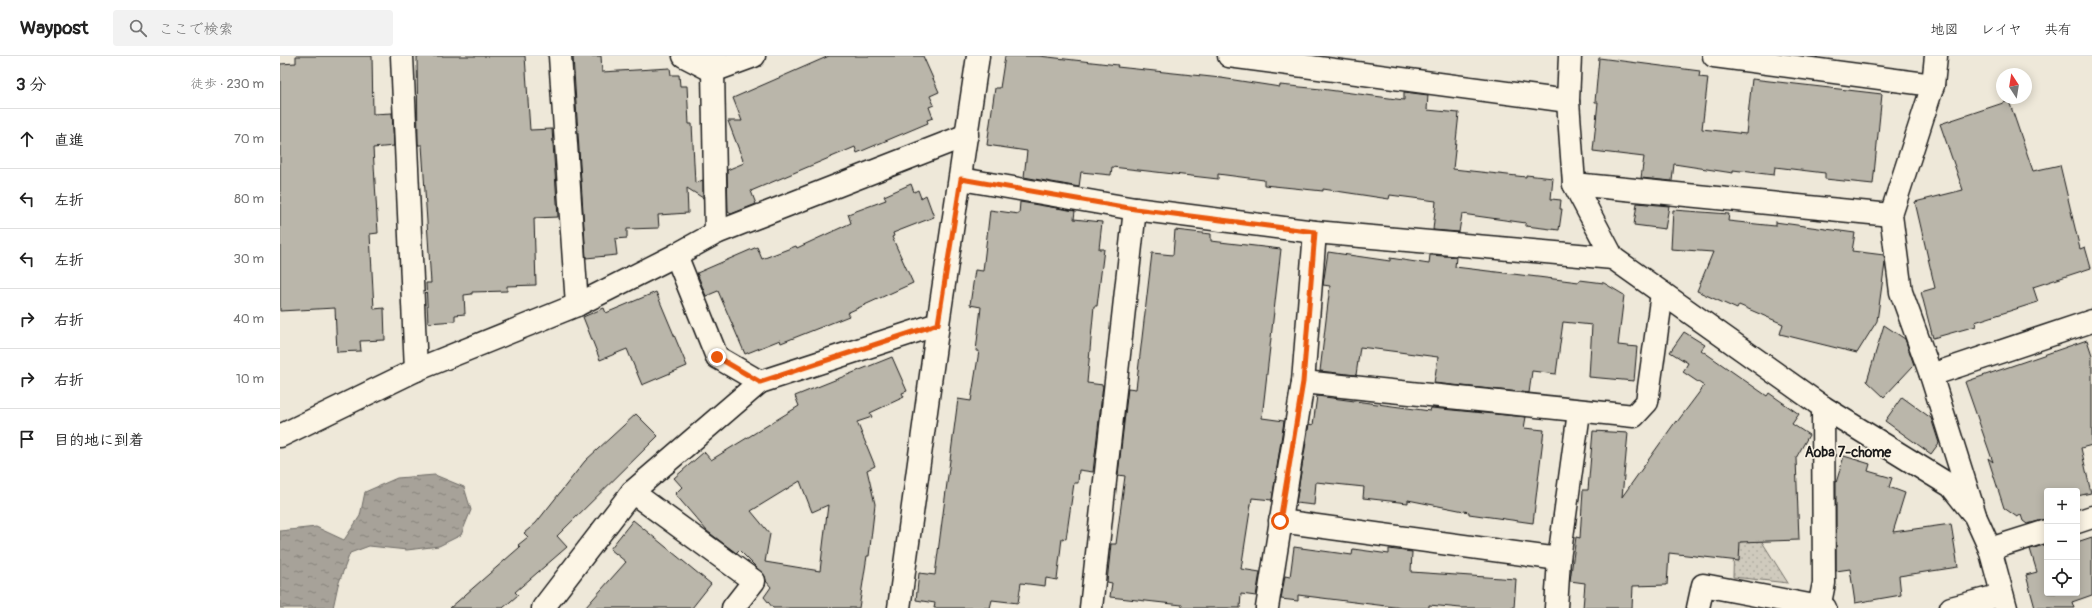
<!DOCTYPE html>
<html lang="ja">
<meta charset="utf-8">
<style>
body{margin:0;font-family:Pangolin,"Klee One",sans-serif;background:#f2f2f2;color:#222}
.controls{position:absolute;right:12px;bottom:12px;display:grid;overflow:hidden;border-radius:4px;box-shadow:0 2px 10px #0003}
.controls button{width:36px;height:36px;display:grid;place-items:center;padding:0;border:0;border-bottom:1px solid #e0e0e0;background:#fff;color:#222;font:20px sans-serif}
.compass{position:absolute;left:1716px;top:12px;width:36px;height:36px;border-radius:50%;background:#fff;box-shadow:0 2px 10px #0003;rotate:348deg}
.stop{position:absolute;width:12px;height:12px;margin:-9px;border:3px solid #ea580c;border-radius:50%;background:#fff}
.stop.end{background:#ea580c;border-color:#fff;box-shadow:0 1px 4px #0008}
.list{margin:0;padding:0;list-style:none}
h2{display:flex;justify-content:space-between;align-items:center;height:52px;margin:0;padding:0 16px;font-size:17px}
h2 small{font-size:13px;font-weight:400;color:#767676}
.list li{display:grid;grid-template-columns:26px 1fr auto;gap:12px;align-items:center;box-sizing:border-box;height:60px;padding:0 16px;border-top:1px solid #e0e0e0}
.list b{display:block;font-size:15px;white-space:nowrap}
.list em{font-size:13px;font-style:normal;color:#767676}
.icon{flex:none;width:22px;height:22px;fill:none;stroke:currentColor;stroke-width:2;stroke-linecap:round;stroke-linejoin:round}
.map{position:relative;flex:none;width:1812px;height:552px;overflow:hidden}
header{display:flex;align-items:center;gap:24px;box-sizing:border-box;height:56px;padding:0 20px;background:#fff;border-bottom:1px solid #e0e0e0}
header strong{font-size:19px}
nav{display:flex;gap:22px;margin-inline-start:auto;font-size:14px}
.search{width:280px;height:36px;background:#f2f2f2;display:flex;align-items:center;gap:10px;box-sizing:border-box;padding:0 14px;border-radius:4px;color:#767676;font-size:15px}
main{display:flex}
aside{flex:1;background:#fff}
.map>svg:first-child{display:block}
</style>
<header>
<strong>Waypost</strong>
<div class="search"><svg class="icon" aria-label="search" viewBox="0 0 24 24"><circle cx="10" cy="10" r="6"/><path d="M15 15l6 6"/></svg>ここで検索</div>
<nav><a>地図</a><a>レイヤ</a><a>共有</a></nav>
</header>
<main>
<aside>
<h2>3 分<small>徒歩 · 230 m</small></h2>
<ul class="list">
<li><svg class="icon" aria-label="ahead" viewBox="0 0 24 24"><path d="M12 20V5M6 11l6-6 6 6"/></svg><div><b>直進</b></div><em>70 m</em></li>
<li><svg class="icon" aria-label="left" viewBox="0 0 24 24"><path d="M17 20v-9H6M10 6l-5 5 5 5"/></svg><div><b>左折</b></div><em>80 m</em></li>
<li><svg class="icon" aria-label="left" viewBox="0 0 24 24"><path d="M17 20v-9H6M10 6l-5 5 5 5"/></svg><div><b>左折</b></div><em>30 m</em></li>
<li><svg class="icon" aria-label="right" viewBox="0 0 24 24"><path d="M7 20v-9h11M14 6l5 5-5 5"/></svg><div><b>右折</b></div><em>40 m</em></li>
<li><svg class="icon" aria-label="right" viewBox="0 0 24 24"><path d="M7 20v-9h11M14 6l5 5-5 5"/></svg><div><b>右折</b></div><em>10 m</em></li>
<li><svg class="icon" aria-label="arrive" viewBox="0 0 24 24"><path d="M6 21V4h12l-3 4 3 4H6"/></svg><div><b>目的地に到着</b></div></li>
</ul>
</aside>
<div class="map">
<svg width="1812" height="552" viewBox="0 0 1812 552">
<defs>
<pattern id="park-dots" width="8" height="8" patternUnits="userSpaceOnUse"><rect width="8" height="8" fill="#cfcabd"/><path d="M2 2h.1M6 6h.1" fill="none" stroke="#b1ada2" stroke-width="1.8" stroke-linecap="round"/></pattern>
<pattern id="water-ripples" width="26" height="14" patternUnits="userSpaceOnUse"><rect width="26" height="14" fill="#a7a299"/><path d="M2 4q2-2 4 0t4 0M15 11q2-2 4 0t4 0" fill="none" stroke="#87837c"/></pattern>
</defs>
<rect width="100%" height="100%" fill="#eee8d9"/>
<filter id="ink" filterUnits="userSpaceOnUse"><feTurbulence type="fractalNoise" baseFrequency=".025" numOctaves="2"/><feDisplacementMap in="SourceGraphic" scale="8" xChannelSelector="R" yChannelSelector="G"/><feConvolveMatrix kernelMatrix="1 2 1 2 8 2 1 2 1" color-interpolation-filters="sRGB"/></filter>
<g filter="url(#ink)">
<path fill="url(#park-dots)" stroke="#76736c" d="M1455,443l53,84 -55,-6z"/>
<path fill="url(#water-ripples)" stroke="#6f6c67" d="M155,419l29,12 7,23 -10,25 -22,11 -32,4 -38,-4 -19,7 -12,32 -5,23h-53v-77l36,-4 28,13 16,-24 5,-24 32,-14z"/>
<g fill="#bab6aa" stroke="#1c1c1c" fill-rule="evenodd">
<path d="M16,0h76l1,58 19,-1 2,33 -21,2 5,85 -8,1 4,75 10,-1 1,32 -25,1 1,10 -24,1 -2,-44 -55,3v-247l16,-1z"/>
<path d="M137,0h108l5,74 22,-1 6,88 -24,1 2,67 -29,1v5l-35,1v2l-8,1 1,19 -10,1v6l-27,2 -2,-40h5l-9,-138h-4z"/>
<path d="M293,0h28l1,16 68,-4 1,7h8l1,11h7l2,38h3l3,59 8,-3v18l-16,-10 1,25 -30,2 1,13 -32,1v9l-12,1 2,16 -31,3z"/>
<path d="M549,0h94l16,36 -9,4 4,9 -5,2 4,11 -6,2 1,3 -71,30 -2,-6 -104,44 5,13 -25,10 -3,-2 -1,-42 17,-7 -16,-42h14l-9,-23z"/>
<path d="M725,0h34l79,9 -1,2 104,11 59,9v-2l41,4 83,11v-8l24,3 -1,15 32,3 -6,56 73,8v-2l27,3 -2,21 10,1 -1,9h2l-3,21 -33,-4v-3l-64,-9 -3,18 -26,-2 3,-29 -46,-6 -1,4 -66,-10v2l-59,-6v-5l-46,-6v5l-106,-12 -1,8 -30,-3 -2,15 -55,-10 3,-26 -40,-6 8,-57h5z"/>
<path d="M1319,2l101,13 -1,6 9,1 -6,51 44,5 6,-55 130,15 -9,90 -48,-5v-6l-50,-6 -1,8 -41,-5v3l-59,-9 -2,17 -31,-3 3,-21 -51,-6 5,-49h-3z"/>
<path d="M1729,45l24,70 27,-6 20,84 5,-2 6,21 -58,19 5,15 -63,20 1,4 -43,12 -12,-46 14,-4 -20,-86 48,-12 -23,-66z"/>
<path d="M631,128l3,8 4,-2 3,8 5,-3 8,22 -41,16 1,3 -2,1 21,46 -66,30 2,3 -68,27 -1,-3 -35,14 -27,-63 -12,5 -9,-23 60,-26 5,12 34,-13 1,2 54,-25 -3,-9 38,-14 -2,-4z"/>
<path d="M740,146l55,9 -1,8 28,3 -3,27h5l-7,57h-3l-7,77 16,2 -10,87 -14,-2 -1,13h-4l-8,56 -4,-1 -5,42 -11,-2 -1,8 -24,-3 -3,20 -26,-3 -2,8h-56l1,-5 -19,-3 3,-27 16,2 23,-176 13,2 8,-50h-3l5,-44 -11,-2 5,-35 8,1 7,-61 29,4z"/>
<path d="M1357,147l32,3 -4,23 -31,-4z"/>
<path d="M1393,154l56,4 -1,7 47,5v-4l80,11 -3,18 32,4 1,8 -8,58 -20,32 -77,-19 3,-10 -44,-19 -2,4 -40,-18 16,-39 -42,-3z"/>
<path d="M895,174l36,4v7l70,8 -19,169 22,3 -12,79 -20,-2 -11,71 19,3 -4,24 -15,-2 -1,14h-58v-3l-72,-8 2,-14 -5,-1 4,-38h5l9,-68 -7,-1 10,-87 8,1 16,-136 21,2z"/>
<path d="M1048,196l62,9v-3l39,6 1,-9 26,2 -1,10 124,15 1,-2 24,3 20,12 -6,50 19,2 -3,34 -45,-4 3,-52 -29,-3 -7,52 -24,-3 -3,22 -95,-10 4,-26 -78,-10 -4,28 -36,-4 10,-85 -7,-1z"/>
<path d="M376,236l31,74 -45,19 -15,-36 -27,11 -17,-43 21,-9 2,5z"/>
<path d="M1604,269l21,14 9,26 -30,32 -17,-16z"/>
<path d="M1404,276l21,13 -4,5 66,46 2,-3 30,21 -7,10 17,11 -13,23 3,82 -59,2 -1,19 -70,-8 -2,32 -34,1 -1,22h-49l2,-25 -15,-2 6,-44 4,1 3,-48h5l5,-59 35,2 -6,64 54,-76 1,1 27,-36 -21,-14 5,-9 -18,-11z"/>
<path d="M1807,284l5,15v90l-11,3 10,45 -14,3v-5h-30v12h-2l2,16 -20,5 -4,-3 -2,-6 -4,2 -13,-9 -16,-50 5,4 -28,-80z"/>
<path d="M612,301l15,34 -5,2 2,4 -34,16 2,4 -15,5 18,44 -8,4 8,34 -6,52h-2l-8,52h-86l-9,-11 7,-10 -5,-6 -1,-5 -26,-26 -3,3 -29,-22 -32,-37 7,-7 -8,-9 30,-26 7,8 88,-54 -4,-10zM520,425l12,31 16,-7 -8,66 -55,-9 5,-28 -19,-23z"/>
<path d="M1037,340l113,15 1,-3 95,9 -2,11 20,2 -11,93 -64,-9v-2l-61,-12v3l-45,-5 1,-11 -48,-5 -2,23 -18,-2 13,-79 4,1z"/>
<path d="M1622,341l29,21 8,25 -8,11 -46,-33z"/>
<path d="M356,358l22,22 -101,100 10,11 -52,45 3,3 -15,13h-53l70,-61 -2,-2 10,-8 -4,-4 12,-10 49,-62z"/>
<path d="M1564,400l26,8 -2,7 24,7 -3,9 16,6 -12,39 58,-8 7,43 -59,9 2,19 -46,8 -5,-34 -14,2v-88z"/>
<path d="M353,464l78,64 -19,24h-107l41,-46 -16,-13z"/>
<path d="M1812,481v58l-20,7 2,6h-39l-9,-33 11,-3 -7,-23 17,-5v49h30v-51z"/>
<path d="M1014,491l58,8 1,-6 36,5v-5l23,3 -1,20 105,7 -2,29h-53l-32,-3v3h-27l-104,-13v6l-17,-2 4,-23 5,1z"/>
</g>
<g fill="none" stroke-linecap="round" stroke-linejoin="round">
<defs>
<g id="minor">
<path d="M122,0l14,314"/>
<path d="M280,0l17,249"/>
<path d="M404,0l29,15 41,-15"/>
<path d="M436,0l-3,15 3,162"/>
<path d="M949,0l339,45"/>
<path d="M1434,0l219,29"/>
<path d="M1656,0l-3,29 -42,130 10,77 30,83 44,140"/>
<path d="M681,123l174,30 180,23 298,26"/>
<path d="M1294,128l317,31"/>
<path d="M1651,319l161,-54"/>
<path d="M480,326l178,-58"/>
<path d="M1023,326l331,34 13,-14 15,-109"/>
<path d="M0,380l136,-66 161,-65 99,-50 40,-22 251,-98"/>
<path d="M352,436l122,89 -21,27"/>
<path d="M1000,465l279,38"/>
<path d="M1797,466l15,-5"/>
<path d="M1710,493l57,-18"/>
<path d="M263,552l89,-116 128,-110 -43,-25 -41,-102"/>
<path d="M811,552l44,-399"/>
<path d="M987,552l36,-226 12,-150"/>
<path d="M1276,552l3,-49 20,-147"/>
<path d="M1418,552l5,-23 122,23"/>
<path d="M1539,552l5,-25 -1,-176"/>
<path d="M1671,552l51,-13"/>
</g>
<g id="tertiary">
<path d="M1290,0l-2,45 6,83 39,74 210,149 128,79 24,30 15,33 16,59"/>
<path d="M619,552l39,-284 40,-268"/>
</g>
</defs>
<use href="#minor" stroke="#1c1c1c" stroke-width="25"/>
<use href="#tertiary" stroke="#1c1c1c" stroke-width="25"/>
<use href="#minor" stroke="#fcf5e5" stroke-width="22"/>
<use href="#tertiary" stroke="#fcf5e5" stroke-width="22"/>
</g>
</g>
<g fill="none" stroke-linecap="round" stroke-linejoin="round" filter="url(#ink)">
<path stroke="#ea580c" stroke-width="5" d="M437,301l43,25 178,-58 23,-145 174,30 180,23 -12,150 -23,139"/>
</g>
<g text-anchor="middle" dominant-baseline="central" stroke-width="3" stroke-linejoin="round" paint-order="stroke">
<g font-size="14" font-weight="bold" fill="#1c1c1c" stroke="#fcf5e5">
<text x="1568" y="396">Aoba 7-chome</text>
</g>
</g>
</svg>
<div class="controls">
<button>+</button>
<button>−</button>
<button><svg class="icon" aria-label="locate" viewBox="0 0 24 24"><circle cx="12" cy="12" r="6"/><path d="M12 2v4M12 18v4M2 12h4M18 12h4"/></svg></button>
</div>
<svg class="compass" viewBox="-18 -18 36 36"><path d="M0-13l5 13h-10z" fill="#e53935"/><path d="M0 13l5-13h-10z" fill="#767676"/></svg>
<div class="stop" style="left:1000px;top:465px"></div>
<div class="stop end" style="left:437px;top:301px"></div>
</div>
</main>
